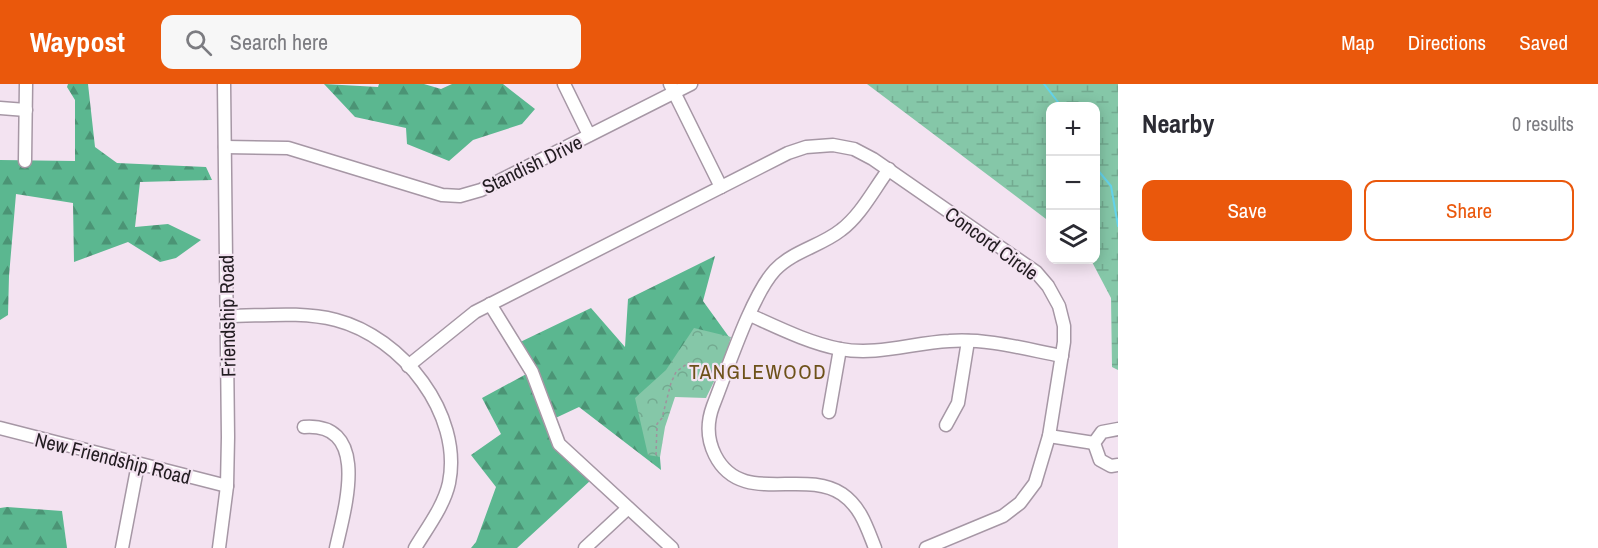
<!DOCTYPE html>
<meta charset="utf-8">
<style>
body{margin:0;font-family:"Archivo Narrow",sans-serif;background:#f7f7f7;color:#2b2b33}
.controls{position:absolute;right:18px;top:18px;display:grid;overflow:hidden;border-radius:12px;box-shadow:0 3px 15px #0003}
.controls button{width:54px;height:54px;display:grid;place-items:center;padding:0;border:0;border-bottom:2px solid #e1e1e2;background:#fff;color:#2b2b33;font:30px sans-serif}
.list{margin:0;padding:0;list-style:none}
h2{display:flex;justify-content:space-between;align-items:center;height:78px;margin:0;padding:0 24px;font-size:26px}
h2 small{font-size:20px;font-weight:400;color:#7c7c81}
.actions{display:flex;gap:12px;padding:18px 24px}
.actions a{flex:1;padding:14px 0;border:2px solid #ea580c;border-radius:12px;text-align:center;font-size:21px;color:#ea580c}
.actions .main{background:#ea580c;color:#fff}
.icon{flex:none;width:33px;height:33px;fill:none;stroke:currentColor;stroke-width:2;stroke-linecap:round;stroke-linejoin:round}
.map{position:relative;flex:none;width:1118px;height:464px;overflow:hidden}
header{display:flex;align-items:center;gap:36px;box-sizing:border-box;height:84px;padding:0 30px;background:#ea580c;color:#fff}
header strong{font-size:28px}
nav{display:flex;gap:33px;margin-inline-start:auto;font-size:21px}
.search{width:420px;height:54px;background:#f7f7f7;display:flex;align-items:center;gap:15px;box-sizing:border-box;padding:0 21px;border-radius:12px;color:#7c7c81;font-size:22px}
main{display:flex}
aside{flex:1;background:#fff}
.map>svg:first-child{display:block}
</style>
<header>
<strong>Waypost</strong>
<div class="search"><svg class="icon" aria-label="search" viewBox="0 0 24 24"><circle cx="10" cy="10" r="6"/><path d="M15 15l6 6"/></svg>Search here</div>
<nav><a>Map</a><a>Directions</a><a>Saved</a></nav>
</header>
<main>
<div class="map">
<svg width="1118" height="464" viewBox="0 0 1118 464">
<defs>
<pattern id="forest-firs" width="22" height="20" patternUnits="userSpaceOnUse" patternTransform="scale(1.5)"><rect width="22" height="20" fill="#5bb790"/><path d="M5 1l3.5 6h-7zM16 11l3.5 6h-7z" fill="#4b9475"/></pattern>
<pattern id="wetland-marsh" width="20" height="14" patternUnits="userSpaceOnUse" patternTransform="scale(1.5)"><rect width="20" height="14" fill="#85c7a8"/><path d="M1 5h8M5 5V1M11 12h8M15 12V8" fill="none" stroke="#73aa90"/></pattern>
<pattern id="park-crowns" width="20" height="18" patternUnits="userSpaceOnUse" patternTransform="scale(1.5)"><rect width="20" height="18" fill="#85c7a8"/><path d="M2 6a3 3 0 1 1 6 0M12 15a3 3 0 1 1 6 0" fill="none" stroke="#73aa90"/></pattern>
</defs>
<rect width="100%" height="100%" fill="#f3e3f1"/>
<g fill="url(#forest-firs)">
<path d="M68,0h20l7,63 22,16 89,4 6,13 -72,2 -5,45 33,-3 33,16 -25,18 -16,4 -32,-20 -54,20 -1,-59 -57,-9 -7,82 -1,39 -8,5v-160l75,1v-61l-8,-13z"/>
<path d="M324,0l54,3 1,-3h45l17,5 11,-5h51l32,25 -13,15 -49,16 -24,21 -42,-17 -1,-16 -51,-11z"/>
<path d="M715,172l-12,45 26,36 -67,57 -3,52 2,24 -82,-63 -32,15 44,58 -74,68h-46l5,-6 20,-55 -25,-32 30,-21 -19,-36 48,-26 -16,-27 77,-37 34,39 3,-48z"/>
<path d="M7,423l55,4 5,37h-67v-40z"/>
</g>
<path fill="url(#wetland-marsh)" d="M867,0h251v286l-6,-3 -1,-69 -20,-38h5v-154h-46v116z"/>
<path fill="url(#park-crowns)" d="M694,244l37,9 -7,24 -18,37 -31,-1 -10,30 -5,30 -12,-2 -13,-57 31,-28z"/>
<g fill="none" stroke-linecap="round" stroke-linejoin="round">
<g stroke="#64d3eb" stroke-width="2">
<path d="M1044,0l17,22"/>
<path d="M1096,84l15,18 7,40"/>
</g>
<defs>
<g id="minor">
<path d="M564,0l25,51"/>
<path d="M670,0l51,103"/>
<path d="M0,24l26,2"/>
<path d="M225,63l63,1 154,47 18,1 21,-6 210,-106"/>
<path d="M25,77l1,-77"/>
<path d="M490,220l42,68 27,72 113,104"/>
<path d="M750,231c29,13 59,28 90,34 37,7 72,-6 109,-8 37,-3 76,8 113,15"/>
<path d="M227,232c35,0 74,-5 109,4 66,17 127,94 113,163 -5,23 -22,45 -34,65"/>
<path d="M408,282l67,-54 313,-159 18,-6 27,-2 21,4 19,10 163,113 12,14 11,20 5,20v16l-15,94 -14,47 -15,20 -17,13 -77,32"/>
<path d="M829,328l11,-63"/>
<path d="M946,341l12,-22 10,-62"/>
<path d="M304,343c68,-5 40,84 32,121"/>
<path d="M0,344l227,58"/>
<path d="M1118,345l-16,3 -8,11 6,17 11,6 7,-1"/>
<path d="M1049,352l45,7"/>
<path d="M122,464l16,-84"/>
<path d="M219,464l8,-62 1,-49 -4,-353"/>
<path d="M585,464l43,-40"/>
<path d="M875,464c-8,-20 -14,-41 -33,-54 -39,-26 -101,13 -127,-39 -8,-16 -8,-33 -2,-49 14,-35 38,-110 62,-136 18,-19 46,-24 66,-40 20,-15 33,-41 48,-61"/>
</g>
</defs>
<use href="#minor" stroke="#a697a5" stroke-width="15"/>
<path stroke="#9f939d" stroke-width="1.5" stroke-dasharray="3 3" stroke-linecap="butt" d="M656,371l1,-31 5,-6 9,-35 5,-11 12,-9 28,10"/>
<use href="#minor" stroke="#fff" stroke-width="12"/>
</g>
<g text-anchor="middle" dominant-baseline="central" stroke-width="4.5" stroke-linejoin="round" paint-order="stroke">
<g font-size="20" fill="#221c21" stroke="#f3e3f1">
<text transform="translate(532 80) rotate(-26)">Standish Drive</text>
<text transform="translate(992 159) rotate(36)">Concord Circle</text>
<text transform="translate(227 232) rotate(-91)">Friendship Road</text>
<text transform="translate(113 374) rotate(14)">New Friendship Road</text>
</g>
<g font-size="21" letter-spacing="1.5" fill="#6d5119" stroke="#f3e3f1">
<text x="758" y="287">TANGLEWOOD</text>
</g>
</g>
</svg>
<div class="controls">
<button>+</button>
<button>−</button>
<button><svg class="icon" aria-label="layers" viewBox="0 0 24 24"><path d="M12 4l9 5-9 5-9-5zM3 14l9 5 9-5"/></svg></button>
</div>
</div>
<aside>
<h2>Nearby<small>0 results</small></h2>
<ul class="list">
</ul>
<div class="actions"><a class="main">Save</a><a>Share</a></div>
</aside>
</main>
